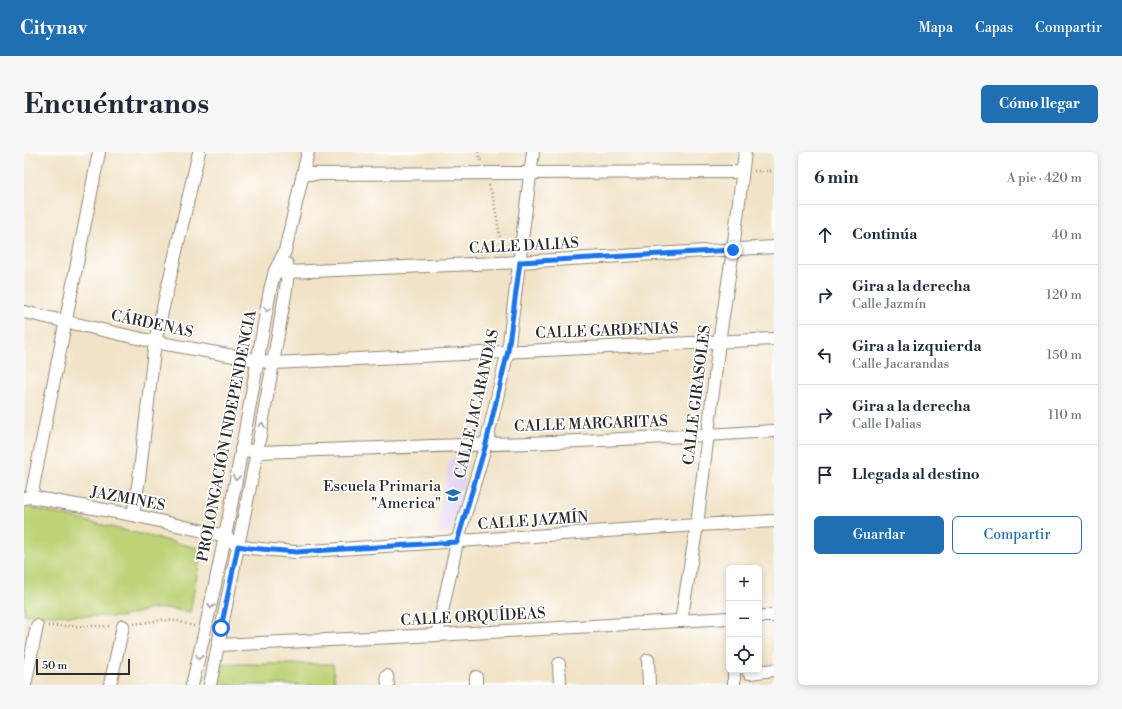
<!DOCTYPE html>
<html lang="es">
<meta charset="utf-8">
<style>
body{margin:0;font-family:"Libre Bodoni",serif;background:#f6f6f7;color:#1f2937}
.controls{position:absolute;right:12px;bottom:12px;display:grid;overflow:hidden;border-radius:6px;box-shadow:0 2px 6px #0003}
.controls button{width:36px;height:36px;display:grid;place-items:center;padding:0;border:0;border-bottom:1px solid #e0e1e3;background:#fff;color:#1f2937;font:20px sans-serif}
.scale{position:absolute;left:12px;bottom:10px;width:94px;box-sizing:border-box;padding-left:4px;border:2px solid #2b2b2b;border-top:0;font-size:11px;line-height:14px;white-space:nowrap;color:#2b2b2b;-webkit-text-stroke:3px #fff;paint-order:stroke}
.stop{position:absolute;width:12px;height:12px;margin:-9px;border:3px solid #1a73e8;border-radius:50%;background:#fff}
.stop.end{background:#1a73e8;border-color:#fff;box-shadow:0 1px 4px #0008}
.list{margin:0;padding:0;list-style:none}
h2{display:flex;justify-content:space-between;align-items:center;height:52px;margin:0;padding:0 16px;font-size:17px}
h2 small{font-size:13px;font-weight:400;color:#747a83}
.list li{display:grid;grid-template-columns:26px 1fr auto;gap:12px;align-items:center;box-sizing:border-box;height:60px;padding:0 16px;border-top:1px solid #e0e1e3}
.list b{display:block;font-size:15px;white-space:nowrap}
.list p{margin:0;font-size:13px;white-space:nowrap;color:#747a83}
.list em{font-size:13px;font-style:normal;color:#747a83}
.actions{display:flex;gap:8px;padding:12px 16px}
.actions a{flex:1;padding:9px 0;border:1px solid #1f6fb2;border-radius:6px;text-align:center;font-size:14px;color:#1f6fb2}
.actions .main{background:#1f6fb2;color:#fff}
.icon{flex:none;width:22px;height:22px;fill:none;stroke:currentColor;stroke-width:2;stroke-linecap:round;stroke-linejoin:round}
.map{position:relative;flex:none;width:750px;height:533px;overflow:hidden;border-radius:6px}
header{display:flex;align-items:center;gap:24px;box-sizing:border-box;height:56px;padding:0 20px;background:#1f6fb2;color:#fff}
header strong{font-size:19px}
nav{display:flex;gap:22px;margin-inline-start:auto;font-size:14px}
.intro{display:flex;align-items:center;justify-content:space-between;box-sizing:border-box;height:96px;padding:0 24px}
h1{margin:0;font-size:28px}
.button{padding:10px 18px;border-radius:6px;background:#1f6fb2;color:#fff;font-size:14px;font-weight:700}
main{display:flex;gap:24px;padding:0 24px}
aside{flex:1;background:#fff;border-radius:6px;box-shadow:0 2px 6px #0003}
.map>svg:first-child{display:block}
</style>
<header>
<strong>Citynav</strong>
<nav><a>Mapa</a><a>Capas</a><a>Compartir</a></nav>
</header>
<div class="intro"><h1>Encuéntranos</h1><a class="button">Cómo llegar</a></div>
<main>
<div class="map">
<svg width="750" height="533" viewBox="0 0 750 533">
<rect width="100%" height="100%" fill="#fff"/>
<filter id="ink" filterUnits="userSpaceOnUse"><feTurbulence type="fractalNoise" baseFrequency=".025" numOctaves="2"/><feDisplacementMap in="SourceGraphic" scale="8" xChannelSelector="R" yChannelSelector="G"/><feConvolveMatrix kernelMatrix="1 2 1 2 8 2 1 2 1" color-interpolation-filters="sRGB"/></filter>
<filter id="wash" filterUnits="userSpaceOnUse"><feTurbulence type="fractalNoise" baseFrequency=".012" numOctaves="4" result="noise"/><feDisplacementMap in="SourceGraphic" scale="16" xChannelSelector="R" yChannelSelector="G"/><feGaussianBlur stdDeviation="0.9" result="paint"/><feColorMatrix in="noise" values="0 0 0 0 0 0 0 0 0 0 0 0 0 0 0 0 0 1.4 0 .05"/><feComposite in="paint" operator="in"/></filter>
<g filter="url(#wash)">
<rect width="100%" height="100%" fill="#f1e3c7"/>
<path fill="#e2d4f3" d="M426,306l17,1 -8,72 -22,2z"/>
<g fill="#bed377" stroke="#747f51">
<path d="M0,354l178,43 -12,63 -24,-4 -14,1 -31,8 -97,-3z"/>
<path d="M198,512h111l2,21h-118z"/>
</g>
</g>
<g filter="url(#ink)">
<g fill="none" stroke-linecap="round" stroke-linejoin="round">
<defs>
<g id="minor">
<path d="M280,22c146,0 292,-2 438,-2"/>
<path d="M251,119l13,1 232,-10 254,-15"/>
<path d="M0,160l131,30 118,21 501,-24"/>
<path d="M217,297l16,3c172,-6 345,-10 517,-21"/>
<path d="M7,345l68,-345"/>
<path d="M0,346l7,-1 102,18 92,21 13,10 12,2 46,4 401,-27 77,-4"/>
<path d="M109,363l6,-36 16,-137 44,-190"/>
<path d="M735,464h15"/>
<path d="M657,469l16,-96 22,-183 14,-92 12,-98"/>
<path d="M413,483l20,-93 29,-98 22,-93 25,-199"/>
<path d="M195,493l218,-10 292,-17"/>
<path d="M624,508l1,25"/>
<path d="M535,512l1,21"/>
<path d="M725,518v3l25,-3"/>
<path d="M710,522v11"/>
<path d="M363,524l1,9"/>
<path d="M452,525v8"/>
<path d="M1,533l12,-59"/>
<path d="M86,533l13,-59"/>
<path d="M168,533c32,-130 55,-263 78,-395l5,-19 10,-20 23,-99"/>
<path d="M186,533l47,-233 16,-89 13,-74 2,-17 -1,-8"/>
</g>
</defs>
<use href="#minor" stroke="#8e8779" stroke-width="14"/>
<g stroke="#8e8779" stroke-width="2.5" stroke-dasharray="1 3" stroke-linecap="butt">
<path d="M454,0l3,9"/>
<path d="M730,19h20"/>
<path d="M465,33c8,21 8,43 14,65l2,1"/>
<path d="M110,472l28,-4 15,1 17,5"/>
<path d="M24,474h63"/>
</g>
<use href="#minor" stroke="#fff" stroke-width="12"/>
</g>
<defs><path id="oneway-chevron" d="M-2-3.5L2.5 0L-2 3.5" fill="none" stroke-width="1.6" stroke-linecap="round" stroke-linejoin="round"/></defs>
<g stroke="#a0a0a0">
<use href="#oneway-chevron" transform="translate(243 157) rotate(100)"/>
<use href="#oneway-chevron" transform="translate(238 273) rotate(-80)"/>
<use href="#oneway-chevron" transform="translate(212 326) rotate(101)"/>
<use href="#oneway-chevron" transform="translate(187 454) rotate(102)"/>
<use href="#oneway-chevron" transform="translate(175 505) rotate(104)"/>
</g>
</g>
<g fill="none" stroke-linecap="round" stroke-linejoin="round" filter="url(#ink)">
<path stroke="#1a73e8" stroke-width="5" d="M197,476l17,-82 12,2 46,4 161,-10 29,-98 22,-93 12,-89 213,-12"/>
</g>
<defs>
<symbol id="school-bare" viewBox="-9 -9 18 18"><path d="M0-5L7-2L0 1L-7-2ZM-4 1L0 2.5L4 1V4Q0 6-4 4Z" fill="#1f6fb2" stroke="#fff" stroke-width="2.5" paint-order="stroke"/></symbol>
</defs>
<g fill-rule="evenodd">
<use href="#school-bare" x="418" y="332" width="22" height="22"/>
</g>
<g text-anchor="middle" dominant-baseline="central" stroke-width="3.5" stroke-linejoin="round" paint-order="stroke">
<g font-size="15" fill="#2b2b2b" stroke="#fff">
<text transform="translate(500 94) rotate(-3)">CALLE DALIAS</text>
<text transform="translate(128 172) rotate(12)">CÁRDENAS</text>
<text transform="translate(583 179) rotate(-2)">CALLE GARDENIAS</text>
<text transform="translate(673 243) rotate(-83)">CALLE GIRASOLES</text>
<text transform="translate(453 252) rotate(-77)">CALLE JACARANDAS</text>
<text transform="translate(567 272) rotate(-2)">CALLE MARGARITAS</text>
<text transform="translate(203 284) rotate(-79)">PROLONGACIÓN INDEPENDENCIA</text>
<text transform="translate(104 347) rotate(11)">JAZMINES</text>
<text transform="translate(509 369) rotate(-4)">CALLE JAZMÍN</text>
<text transform="translate(449 465) rotate(-3)">CALLE ORQUÍDEAS</text>
</g>
<g font-size="15" fill="#2b2b2b" stroke="#fff" text-anchor="end">
<text x="417" y="334">Escuela Primaria<tspan x="417" dy="17">"America"</tspan></text>
</g>
</g>
</svg>
<div class="controls">
<button>+</button>
<button>−</button>
<button><svg class="icon" aria-label="locate" viewBox="0 0 24 24"><circle cx="12" cy="12" r="6"/><path d="M12 2v4M12 18v4M2 12h4M18 12h4"/></svg></button>
</div>
<div class="scale">50 m</div>
<div class="stop" style="left:197px;top:476px"></div>
<div class="stop end" style="left:709px;top:98px"></div>
</div>
<aside>
<h2>6 min<small>A pie · 420 m</small></h2>
<ul class="list">
<li><svg class="icon" aria-label="ahead" viewBox="0 0 24 24"><path d="M12 20V5M6 11l6-6 6 6"/></svg><div><b>Continúa</b></div><em>40 m</em></li>
<li><svg class="icon" aria-label="right" viewBox="0 0 24 24"><path d="M7 20v-9h11M14 6l5 5-5 5"/></svg><div><b>Gira a la derecha</b><p>Calle Jazmín</p></div><em>120 m</em></li>
<li><svg class="icon" aria-label="left" viewBox="0 0 24 24"><path d="M17 20v-9H6M10 6l-5 5 5 5"/></svg><div><b>Gira a la izquierda</b><p>Calle Jacarandas</p></div><em>150 m</em></li>
<li><svg class="icon" aria-label="right" viewBox="0 0 24 24"><path d="M7 20v-9h11M14 6l5 5-5 5"/></svg><div><b>Gira a la derecha</b><p>Calle Dalias</p></div><em>110 m</em></li>
<li><svg class="icon" aria-label="arrive" viewBox="0 0 24 24"><path d="M6 21V4h12l-3 4 3 4H6"/></svg><div><b>Llegada al destino</b></div></li>
</ul>
<div class="actions"><a class="main">Guardar</a><a>Compartir</a></div>
</aside>
</main>
